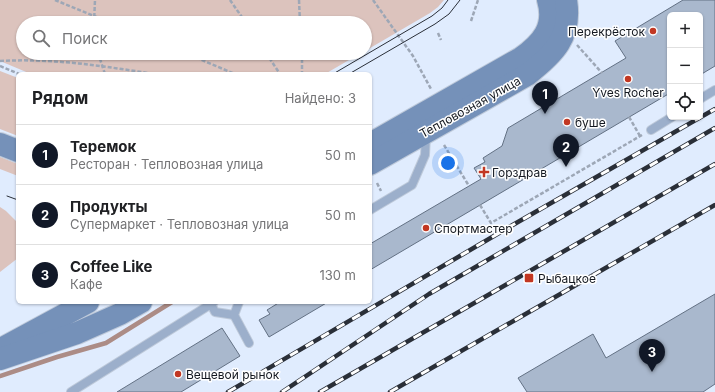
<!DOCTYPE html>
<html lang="ru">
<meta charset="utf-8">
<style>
body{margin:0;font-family:Inter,sans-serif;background:#f6f6f6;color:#202124}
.controls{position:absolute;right:12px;top:12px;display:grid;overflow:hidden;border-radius:6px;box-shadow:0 1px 3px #0004}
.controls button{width:36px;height:36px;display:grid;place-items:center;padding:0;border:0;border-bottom:1px solid #e0e0e0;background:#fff;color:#202124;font:20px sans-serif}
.you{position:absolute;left:448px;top:163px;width:14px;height:14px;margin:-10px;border:3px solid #fff;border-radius:50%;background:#1a73e8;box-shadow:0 0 0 6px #1a73e833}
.badge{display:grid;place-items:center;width:26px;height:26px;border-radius:50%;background:#111827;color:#fff;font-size:13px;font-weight:700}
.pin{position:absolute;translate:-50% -33px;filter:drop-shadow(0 1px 2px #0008)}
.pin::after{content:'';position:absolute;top:21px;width:14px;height:12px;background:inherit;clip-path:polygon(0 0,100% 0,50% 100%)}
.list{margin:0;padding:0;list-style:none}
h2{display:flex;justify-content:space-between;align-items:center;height:52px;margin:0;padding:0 16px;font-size:17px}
h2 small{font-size:13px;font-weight:400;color:#757577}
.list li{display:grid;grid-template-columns:26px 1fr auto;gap:12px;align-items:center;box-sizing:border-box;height:60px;padding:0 16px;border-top:1px solid #e0e0e0}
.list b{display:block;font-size:15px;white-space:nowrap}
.list p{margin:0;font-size:13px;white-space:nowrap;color:#757577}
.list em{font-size:13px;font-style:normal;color:#757577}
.icon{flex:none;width:22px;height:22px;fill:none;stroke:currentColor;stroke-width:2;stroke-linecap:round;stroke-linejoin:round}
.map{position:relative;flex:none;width:715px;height:392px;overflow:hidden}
.search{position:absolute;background:#fff;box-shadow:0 1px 3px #0004;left:16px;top:16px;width:356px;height:44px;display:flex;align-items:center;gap:10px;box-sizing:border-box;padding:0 14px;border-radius:22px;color:#757577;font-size:15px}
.panel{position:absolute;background:#fff;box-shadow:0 1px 3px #0004;left:16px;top:72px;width:356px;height:232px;border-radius:6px}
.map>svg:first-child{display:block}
</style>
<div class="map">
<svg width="715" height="392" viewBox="0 0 715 392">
<rect width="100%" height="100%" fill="#e0ecfe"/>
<g fill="#dcc3bd">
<path d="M0,0h444l-6,7 -8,6 -65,38v-28h-342v30h338l-36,21h-294l-31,-13z"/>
<path d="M0,71l18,7v58l-18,-7z"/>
<path d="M0,157l18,7v12l-18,-7z"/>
<path d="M0,207l6,4 12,12v35l-18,14z"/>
</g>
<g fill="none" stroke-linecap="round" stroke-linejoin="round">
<path stroke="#ac8c86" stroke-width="4.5" d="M0,376l57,-19 49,-14 66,-41"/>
</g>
<g fill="#a9b8cd" stroke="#637184">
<path d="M683,0h32v66l-15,9v-60h-30v78l-300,177v-26l111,-65 -7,-11 11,-6 -2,-4 19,-12 6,-18 118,-70 -11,-17z"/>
<path d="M715,294v90l-12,8h-176l-9,-14 75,-44 13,24z"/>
<path d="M280,302h48l-59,35 -10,-17 11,-6 -3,-4z"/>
<path d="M222,328l18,28 -59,36h-64z"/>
</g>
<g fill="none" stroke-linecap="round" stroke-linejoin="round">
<defs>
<g id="lane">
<path d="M700,99l15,-9"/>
<path d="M651,130l21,-13"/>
<path d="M370,210l42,-25 13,-30 1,-20"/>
<path d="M214,302l-3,2 4,8 19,3"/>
<path d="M239,302l-5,13 15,28"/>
<path d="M71,392l140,-88 -1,-2"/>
</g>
<g id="secondary">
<path d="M0,144l18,7"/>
<path d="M370,144l151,-86c21,-15 35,-31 27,-58"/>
<path d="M370,164l157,-89c27,-21 45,-38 39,-75"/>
<path d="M3,348l85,-46"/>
<path d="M0,359l77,-26 43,-19 21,-12"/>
</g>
</defs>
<use href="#lane" stroke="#bfcada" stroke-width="10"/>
<use href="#secondary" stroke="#bfcada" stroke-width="24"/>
<g stroke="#9da7b6" stroke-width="2.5" stroke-dasharray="4 2" stroke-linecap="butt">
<path d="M55,0l56,23"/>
<path d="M230,0l16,23"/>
<path d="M299,0l1,23"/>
<path d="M373,0l40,56 18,33"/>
<path d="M471,21l7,-21"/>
<path d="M94,23l1,-23"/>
<path d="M438,33l3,7"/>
<path d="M577,45l25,28"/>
<path d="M98,53l7,21"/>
<path d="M185,53l50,21"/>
<path d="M266,53l14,21"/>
<path d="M302,53v21"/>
<path d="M0,61c52,-3 103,5 154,13"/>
<path d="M0,66l19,8"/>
<path d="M629,117l11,19"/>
<path d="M444,145l25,41"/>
<path d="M377,183l4,8"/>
<path d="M480,205l11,18 151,-88"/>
</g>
<use href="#lane" stroke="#9cafcb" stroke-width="8"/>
<use href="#secondary" stroke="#7591b9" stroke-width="22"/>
<g stroke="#2a2f38" stroke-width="1">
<path d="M333,74l99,-58 10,-8 6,-8"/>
<path d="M349,74l86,-50 14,-10 11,-14"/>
<path d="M7,196l11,4"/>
</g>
<defs>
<g id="rail">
<path d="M228,392l283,-166 204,-117"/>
<path d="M282,392l147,-98 286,-166"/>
<path d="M320,392l395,-228"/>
<path d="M390,392l325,-187"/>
</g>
</defs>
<use href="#rail" stroke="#2a2f38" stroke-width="4.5"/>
<use href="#rail" stroke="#fff" stroke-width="3" stroke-dasharray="9" stroke-linecap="butt"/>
</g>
<g fill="#c23722" stroke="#fff" stroke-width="1.5">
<circle cx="653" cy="31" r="4"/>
<circle cx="628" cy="79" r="4"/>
<circle cx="567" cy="122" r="4"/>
<path d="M482 166h4v4h4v4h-4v4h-4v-4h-4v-4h4z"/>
<circle cx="426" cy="228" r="4"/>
<rect x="524" y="273" width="10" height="10" rx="2"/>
<circle cx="178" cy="374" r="4"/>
</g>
<g text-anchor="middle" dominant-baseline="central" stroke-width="3" stroke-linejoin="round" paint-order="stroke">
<g font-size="12" fill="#131820" stroke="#fff" text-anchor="start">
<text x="645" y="31" text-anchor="end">Перекрёсток</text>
<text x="628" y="92" text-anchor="middle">Yves Rocher</text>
<text x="575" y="122">буше</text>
<text x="492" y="172">Горздрав</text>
<text x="434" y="228">Спортмастер</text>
<text x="538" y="278">Рыбацкое</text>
<text x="186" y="374">Вещевой рынок</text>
</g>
<g font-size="12" fill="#131820" stroke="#fff">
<text transform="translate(470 107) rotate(-29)">Тепловозная улица</text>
</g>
</g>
</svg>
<div class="controls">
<button>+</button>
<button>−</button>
<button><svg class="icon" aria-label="locate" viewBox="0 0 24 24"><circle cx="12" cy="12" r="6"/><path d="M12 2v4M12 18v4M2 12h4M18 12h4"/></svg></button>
</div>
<div class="you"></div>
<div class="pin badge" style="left:545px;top:114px">1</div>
<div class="pin badge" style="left:566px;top:167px">2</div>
<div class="pin badge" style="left:652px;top:372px">3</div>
<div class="search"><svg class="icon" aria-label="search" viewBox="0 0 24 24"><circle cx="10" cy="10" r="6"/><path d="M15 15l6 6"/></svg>Поиск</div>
<section class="panel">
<h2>Рядом<small>Найдено: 3</small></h2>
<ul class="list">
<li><span class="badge">1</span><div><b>Теремок</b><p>Ресторан · Тепловозная улица</p></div><em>50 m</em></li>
<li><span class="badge">2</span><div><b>Продукты</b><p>Супермаркет · Тепловозная улица</p></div><em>50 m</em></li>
<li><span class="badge">3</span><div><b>Coffee Like</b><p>Кафе</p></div><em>130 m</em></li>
</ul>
</section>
</div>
